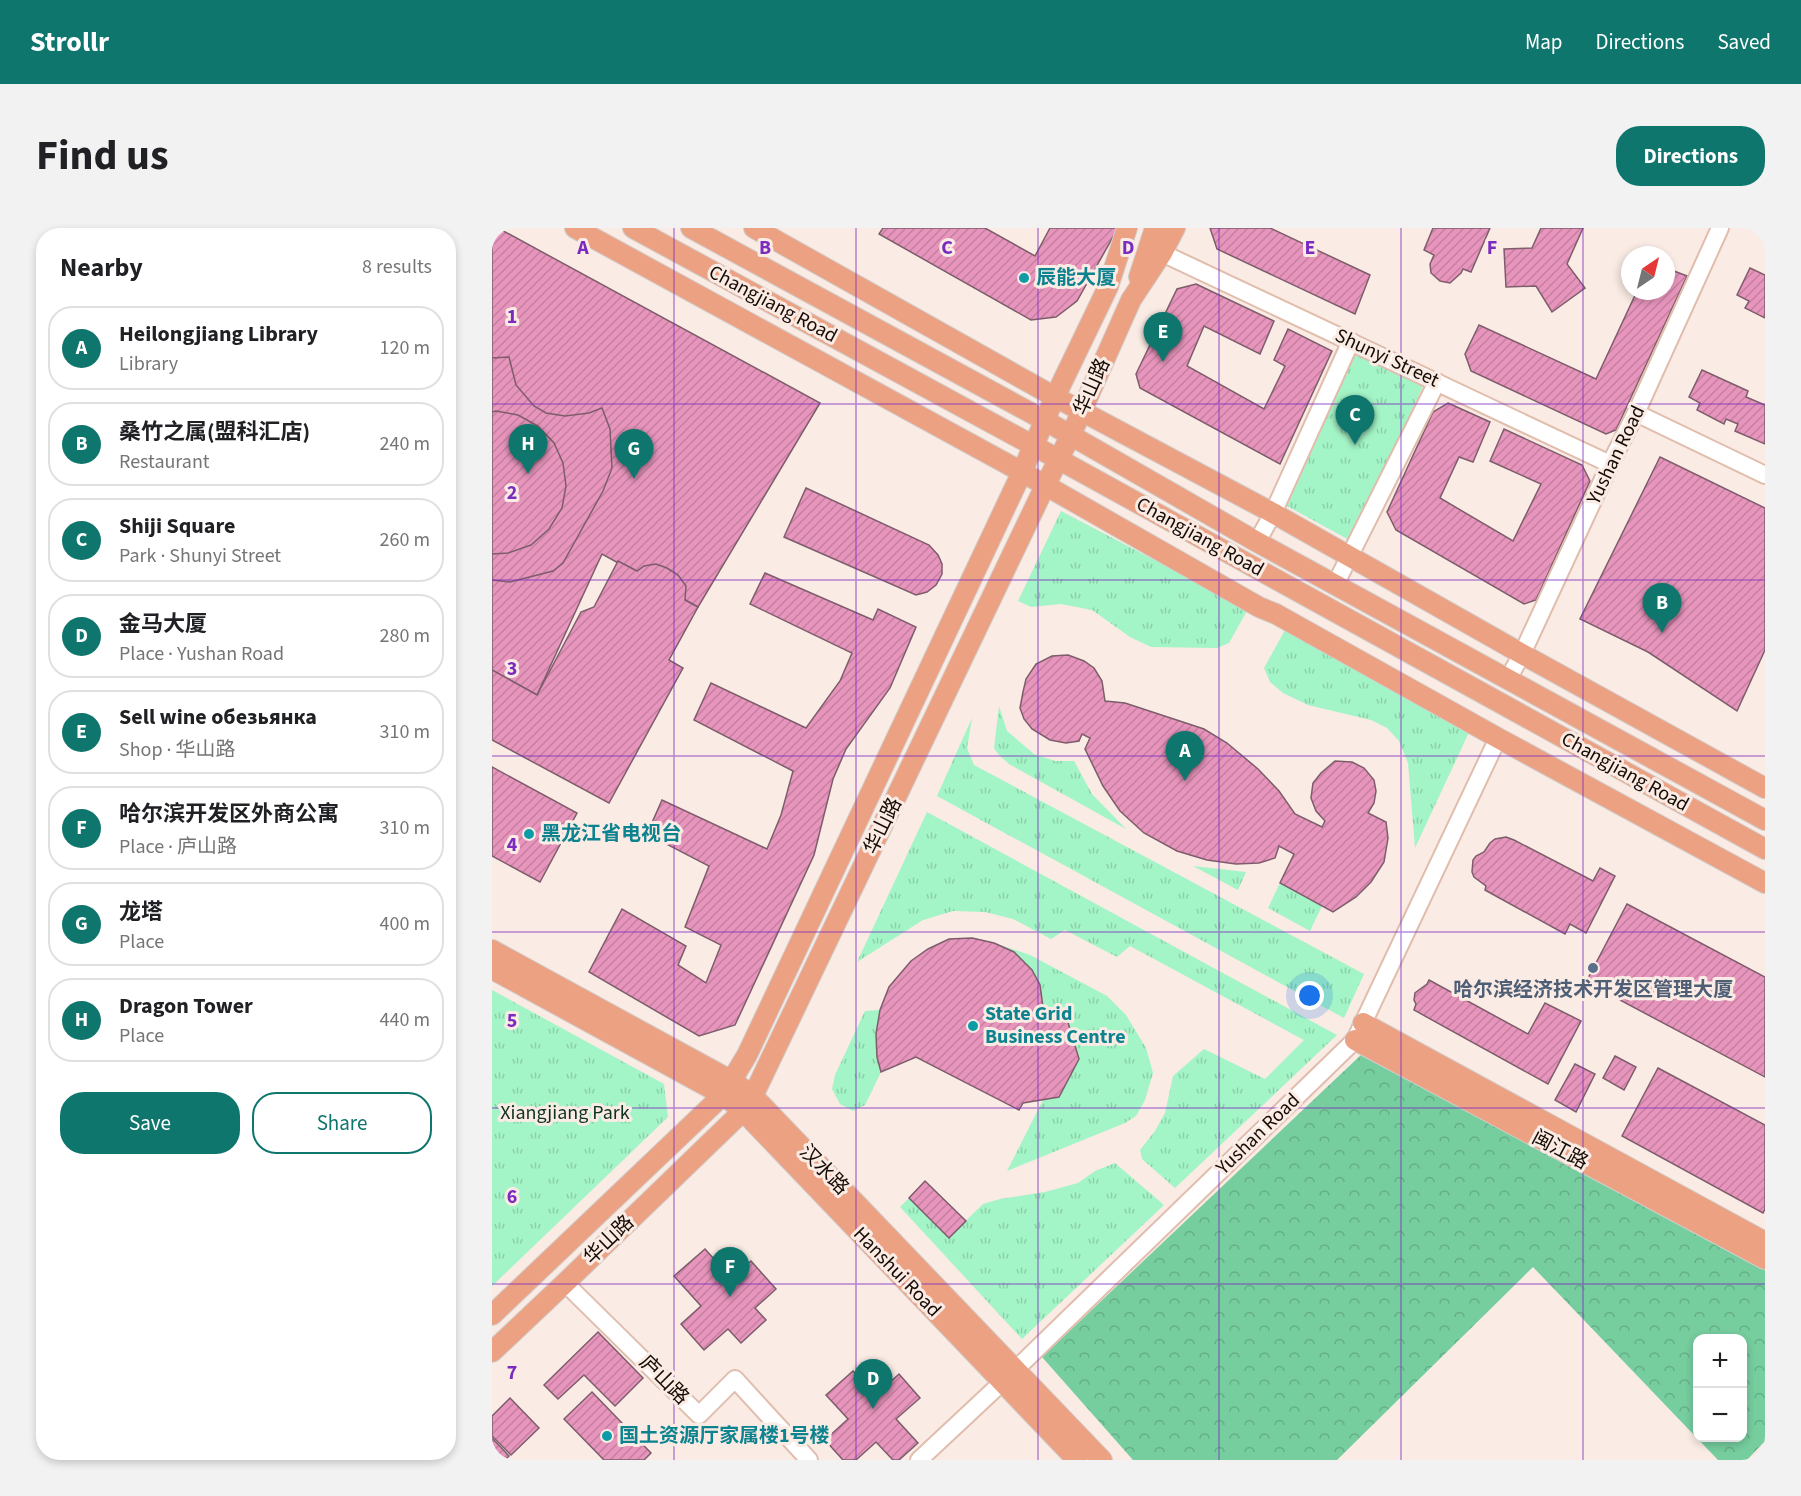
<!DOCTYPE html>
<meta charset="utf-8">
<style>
body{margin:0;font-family:"Source Sans 3","Noto Sans SC",sans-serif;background:#f2f2f2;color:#202124}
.controls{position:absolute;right:18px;bottom:18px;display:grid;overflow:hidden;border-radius:12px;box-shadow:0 3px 9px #0003}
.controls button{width:54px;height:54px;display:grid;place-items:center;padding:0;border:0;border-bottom:2px solid #e0e0e0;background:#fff;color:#202124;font:30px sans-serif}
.compass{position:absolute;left:1129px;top:18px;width:54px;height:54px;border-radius:50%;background:#fff;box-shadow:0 3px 9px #0003;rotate:35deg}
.you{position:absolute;left:818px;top:768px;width:21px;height:21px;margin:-15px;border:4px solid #fff;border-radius:50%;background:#1a73e8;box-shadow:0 0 0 9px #1a73e833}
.badge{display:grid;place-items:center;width:39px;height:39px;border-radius:50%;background:#0f766e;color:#fff;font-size:20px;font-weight:700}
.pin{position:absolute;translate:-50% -50px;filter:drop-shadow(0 2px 3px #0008)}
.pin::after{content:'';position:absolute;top:32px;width:21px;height:18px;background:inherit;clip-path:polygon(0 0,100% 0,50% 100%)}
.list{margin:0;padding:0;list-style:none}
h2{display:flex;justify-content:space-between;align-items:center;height:78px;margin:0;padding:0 24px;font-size:26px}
h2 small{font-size:20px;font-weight:400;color:#757577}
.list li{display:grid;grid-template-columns:39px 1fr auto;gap:18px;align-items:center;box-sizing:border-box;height:84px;margin:0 12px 12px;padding:0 12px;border:2px solid #e0e0e0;border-radius:24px}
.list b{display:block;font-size:22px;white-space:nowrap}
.list p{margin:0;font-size:20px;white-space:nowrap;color:#757577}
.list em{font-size:20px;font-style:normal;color:#757577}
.actions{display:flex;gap:12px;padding:18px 24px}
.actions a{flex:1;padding:14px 0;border:2px solid #0f766e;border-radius:24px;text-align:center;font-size:21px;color:#0f766e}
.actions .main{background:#0f766e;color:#fff}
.map{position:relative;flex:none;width:1273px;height:1232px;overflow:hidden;border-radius:24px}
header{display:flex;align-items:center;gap:36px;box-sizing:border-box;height:84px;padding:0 30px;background:#0f766e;color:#fff}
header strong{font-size:28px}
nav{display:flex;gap:33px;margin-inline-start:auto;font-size:21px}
.intro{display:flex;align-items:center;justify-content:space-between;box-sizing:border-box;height:144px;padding:0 36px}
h1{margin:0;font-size:42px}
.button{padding:15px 27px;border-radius:24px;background:#0f766e;color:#fff;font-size:21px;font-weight:700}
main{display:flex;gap:36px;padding:0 36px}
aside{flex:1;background:#fff;border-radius:24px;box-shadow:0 3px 9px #0003}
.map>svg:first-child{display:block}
</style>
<header>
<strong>Strollr</strong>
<nav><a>Map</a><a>Directions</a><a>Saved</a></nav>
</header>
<div class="intro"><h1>Find us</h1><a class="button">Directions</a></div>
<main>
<aside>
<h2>Nearby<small>8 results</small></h2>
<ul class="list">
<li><span class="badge">A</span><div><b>Heilongjiang Library</b><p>Library</p></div><em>120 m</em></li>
<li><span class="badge">B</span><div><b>桑竹之属(盟科汇店)</b><p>Restaurant</p></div><em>240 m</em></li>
<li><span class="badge">C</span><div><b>Shiji Square</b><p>Park · Shunyi Street</p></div><em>260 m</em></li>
<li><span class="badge">D</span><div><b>金马大厦</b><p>Place · Yushan Road</p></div><em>280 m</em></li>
<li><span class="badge">E</span><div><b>Sell wine обезьянка</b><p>Shop · 华山路</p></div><em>310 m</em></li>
<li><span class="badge">F</span><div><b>哈尔滨开发区外商公寓</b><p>Place · 庐山路</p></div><em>310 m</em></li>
<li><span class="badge">G</span><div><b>龙塔</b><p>Place</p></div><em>400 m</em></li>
<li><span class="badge">H</span><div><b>Dragon Tower</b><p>Place</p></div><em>440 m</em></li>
</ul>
<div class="actions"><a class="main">Save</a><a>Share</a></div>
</aside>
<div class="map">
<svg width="1273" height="1232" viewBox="0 0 1273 1232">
<defs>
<pattern id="grass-tufts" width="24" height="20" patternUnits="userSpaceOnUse" patternTransform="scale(1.5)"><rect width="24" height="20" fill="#a3f4c6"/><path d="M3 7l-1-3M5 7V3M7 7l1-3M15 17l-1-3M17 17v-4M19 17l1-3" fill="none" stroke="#8cd0a9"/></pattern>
<pattern id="forest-crowns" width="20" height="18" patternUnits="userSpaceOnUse" patternTransform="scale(1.5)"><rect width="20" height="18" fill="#76cd9e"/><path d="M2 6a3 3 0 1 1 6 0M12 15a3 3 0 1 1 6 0" fill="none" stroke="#65af87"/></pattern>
<pattern id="building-hatch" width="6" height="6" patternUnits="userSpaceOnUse" patternTransform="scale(1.5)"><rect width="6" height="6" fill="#e795bc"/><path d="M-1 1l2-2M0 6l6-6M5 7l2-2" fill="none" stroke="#c57fa0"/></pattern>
</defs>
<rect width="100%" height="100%" fill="#faebe4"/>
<g fill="url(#grass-tufts)">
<path d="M864,125l68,31 -73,157 -64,-35z"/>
<path d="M569,283l187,98 -19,34 -12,5 -66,-1 -21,-10 -38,-27 -31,-6 -30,3 -13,-6z"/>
<path d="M793,402l186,98 -56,120 -7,-85 -9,-22 -12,-13 -16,-8 -63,-15 -25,-12 -13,-11 -6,-14z"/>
<path d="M507,478l8,25 27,23 21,7h19l18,33 34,35 -117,-65 -11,-10 -4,-6z"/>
<path d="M480,490l-5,30 7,17 390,209 -20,44 -407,-222z"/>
<path d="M435,584l410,223 -162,153 -33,-29 -2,-9 15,-19 10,-18 8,-37 31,-27 61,30 39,-39 -174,-94 -13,11 -52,-27 -14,9 -38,-20 -28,-7 -32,-1 -30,9 -66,42z"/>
<path d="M701,638l53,6 -8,18z"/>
<path d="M788,655l42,23 -12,25 -42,-23z"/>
<path d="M502,715l36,12 77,41 19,19 20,33 7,25 -8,27 -9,16 -11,7 -118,48 36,-71 16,-3 20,-38 -12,-40 -24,-12 -11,-37 -18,-18z"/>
<path d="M0,762l172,94 4,33 -176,169z"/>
<path d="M388,782l-4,24 5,38 -16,33 -12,6 -13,-7 -8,-15 3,-14 30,-64z"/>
<path d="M623,935l49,42 -142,134 -122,-132 9,-9 40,39 34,-33 17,-5 45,-7 33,-9 17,-12z"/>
</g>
<path fill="url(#forest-crowns)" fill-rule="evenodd" d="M871,825l402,213v175l-18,19h-29l-185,-193 -196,193h-204l-91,-103zM1206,1110h44v100h-44z"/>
<g fill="url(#building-hatch)" stroke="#7d5d6b" stroke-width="1.5">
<path d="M0,0h6l322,175 -122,204 -96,-53 -65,141 -45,-25z"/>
<path d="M391,0h102l50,28 15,-28h68l-41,73 -21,16 -25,3 -152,-86z"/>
<path d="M718,0h60l100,47 -15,39 -138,-65z"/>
<path d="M941,0h57l-19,44 -8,-3 -2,4 -11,10 -10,-2 -9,-8 -1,-9 4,-9 -10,-5z"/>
<path d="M1049,0h42l-16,36 18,24 -33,24 -16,-26 -30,1 -2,-38 28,-1z"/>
<path d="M1174,40l21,8 -71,154 -10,4 -135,-63 -6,-17 14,-29 117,54 41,-88h29z"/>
<path d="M1258,40l15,7v43l-20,-10 4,-7 -12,-6z"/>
<path d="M704,56l78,37 -14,33 -56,-28 -17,40 77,43 21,-43 -11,-6 14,-31 44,22 -52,113 -140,-76 -4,-14 41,-85z"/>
<path d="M17,129l7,28 18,21 12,7 19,3 24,-3 13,-5 8,21 2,39 -9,23 -40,72 -10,8 -43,11 -18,-2v-222z"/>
<path d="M1210,142l46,21 -2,6 19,8v39l-30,-13 3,-7 -12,-5 -2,5 -27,-14 3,-7 -11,-6z"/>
<path d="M956,175l42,19 -17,40 -14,-5 -19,41 73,43 28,-57 -51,-23 14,-32 78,36 8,16 -54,119 -12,4 -128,-74 -9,-18 46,-100z"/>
<path d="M4,183l22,4 20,11 16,17 9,20 3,23 -4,22 -13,21 -18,16 -23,8 -16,1v-142z"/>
<path d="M1168,229l105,51v142l-28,61 -89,-59 -68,-33z"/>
<path d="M314,260l123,57 9,10 4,9v10l-6,11 -9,7 -11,3 -132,-58z"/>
<path d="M126,333l19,10 7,-5 12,-2 11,4 11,7 8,11 -1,14 13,7 -29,53 14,8 -74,135 -117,-63v-70l45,25 44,-83 13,-5z"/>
<path d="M273,345l108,47 5,-11 38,18 -26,61 -44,61 -13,30 -19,76 -79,170 -36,11 -110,-64 33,-63 64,37 -8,19 28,18 15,-38 -36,-18 24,-61 -62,-32 15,-34 105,49 14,-34 12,-44 -99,-51 17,-37 95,45 34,-47 12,-28 -102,-49z"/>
<path d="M576,427l16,6 10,7 8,13 3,20 20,2 79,26 23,14 31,26 21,22 16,23 27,13 3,-6 -9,-10 -5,-13 2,-15 8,-10 14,-12 17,1 12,6 10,12 2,11 -2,12 -6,10 18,9 2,16 -4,24 -13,20 -15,15 -23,15 -53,-29 14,-29 -15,-8 -4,12 -16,5 -23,1 -29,-4 -30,-9 -33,-18 -24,-22 -17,-25 -18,-37 5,-11 -8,-4 -3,7 -13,2 -16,-3 -18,-11 -8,-10 -4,-11 3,-16 3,-13 10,-15 16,-8z"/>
<path d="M0,539l85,46 -37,69 -48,-26z"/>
<path d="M1014,609l8,3 79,41 7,-13 15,8 -29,57 -16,-9 -5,10 -80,-44 1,-4 -12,-9 -2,-5 1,-12 3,-4 8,-4 6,-9 5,-4z"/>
<path d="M1135,676l138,73v100l-179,-95z"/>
<path d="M480,710l22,5 20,9 18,18 8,15 3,22 24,12 12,40 -20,38 -36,6 -4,7 -103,-53 -35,15 -4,-15 -1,-23 4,-24 9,-23 22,-26 17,-12 21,-10z"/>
<path d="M937,752l99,54 17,-31 36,18 -33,63 -134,-74 2,-6 -2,-4 1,-7 12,-9z"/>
<path d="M1123,828l21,11 -12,23 -21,-12z"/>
<path d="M1083,836l20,10 -19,38 -21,-12z"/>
<path d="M1166,840l107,57v84l-2,4 -141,-77z"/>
<path d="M433,953l41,40 -17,17 -40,-40z"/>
<path d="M213,1021l26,29 20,-17 25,28 -21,19 11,12 -25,23 -13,-14 -24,21 -23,-26 20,-18 -27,-30z"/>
<path d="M106,1104l45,46 -28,28 -31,-31 -26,24 -14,-14z"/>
<path d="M361,1143l22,25 24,-22 21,24 -24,21 22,24 -19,17h-6l-17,-18 -20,18h-13l-18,-20 23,-21 -22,-24z"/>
<path d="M100,1164l59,61 -7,7h-40l-40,-41z"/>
<path d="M18,1170l29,30 -28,27 -19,-19v-20z"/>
<path d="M0,1210l17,18 -4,4h-13z"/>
</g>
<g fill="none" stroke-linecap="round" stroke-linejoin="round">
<defs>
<g id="minor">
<path d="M670,25l448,211"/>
<path d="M1144,185l129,62"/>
<path d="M765,314l16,-29 78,-172"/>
<path d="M843,357l102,-203"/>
<path d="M1016,451l14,-25 88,-190 26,-51 84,-185"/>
<path d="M73,1055l134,132 36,-36 74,81"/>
<path d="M427,1232l92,-86 344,-334 143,-302"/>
</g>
<g id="major">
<path d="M83,0l447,244 237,135 17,7 222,124 267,145"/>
<path d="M141,0l425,231 707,390"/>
<path d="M199,0l353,192 213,122 508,278"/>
<path d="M262,0l301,169 218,116 249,141 243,134"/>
<path d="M647,49l16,-49"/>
<path d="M0,722l240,131 21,15 349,364"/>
<path d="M0,741l231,126 20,16 334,349"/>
<path d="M871,795l402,219"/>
<path d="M863,812l410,219"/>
<path d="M0,1087l231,-220 24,-40 275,-583 33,-75 53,-110 19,-59"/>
<path d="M0,1124l73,-69 178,-172 10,-15 292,-610 26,-51 60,-135 31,-47 13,-25"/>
</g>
</defs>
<use href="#minor" stroke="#e0bdac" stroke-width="20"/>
<use href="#major" stroke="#d0cecd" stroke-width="22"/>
<use href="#minor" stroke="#fff" stroke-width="16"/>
<use href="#major" stroke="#eca182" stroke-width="20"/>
</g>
<path fill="none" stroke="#7b2cbf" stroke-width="1.5" stroke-opacity="0.55" d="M182,0v1232M364,0v1232M546,0v1232M727,0v1232M909,0v1232M1091,0v1232M0,176h1273M0,352h1273M0,528h1273M0,704h1273M0,880h1273M0,1056h1273"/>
<g fill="#0f9aa8" stroke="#faebe4" stroke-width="2">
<circle cx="532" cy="50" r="6"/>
<circle cx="37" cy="606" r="6"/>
<circle cx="481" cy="798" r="6"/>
<circle cx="115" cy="1208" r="6"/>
</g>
<circle fill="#5c6f8a" stroke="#faebe4" stroke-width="2" cx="1101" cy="740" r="6"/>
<g text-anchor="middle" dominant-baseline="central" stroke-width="6" stroke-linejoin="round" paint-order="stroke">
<g font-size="20" font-weight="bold" fill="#0d838f" stroke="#faebe4" text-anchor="start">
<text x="544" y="50">辰能大厦</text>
<text x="49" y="606">黑龙江省电视台</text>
<text x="493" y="786">State Grid<tspan x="493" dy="23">Business Centre</tspan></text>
<text x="127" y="1208">国土资源厅家属楼1号楼</text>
</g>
<g font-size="20" fill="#160b05" stroke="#faebe4">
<text transform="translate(281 76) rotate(28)">Changjiang Road</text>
<text transform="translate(895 130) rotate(25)">Shunyi Street</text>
<text transform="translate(600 159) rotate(-66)">华山路</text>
<text transform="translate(1124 227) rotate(-64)">Yushan Road</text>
<text transform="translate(708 309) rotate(29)">Changjiang Road</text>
<text transform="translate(1133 544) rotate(29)">Changjiang Road</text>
<text transform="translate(391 598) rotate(-64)">华山路</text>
<text transform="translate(766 906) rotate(-44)">Yushan Road</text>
<text transform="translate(1068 922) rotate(28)">闽江路</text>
<text transform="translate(332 942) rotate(46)">汉水路</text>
<text transform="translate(117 1012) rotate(-44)">华山路</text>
<text transform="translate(405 1044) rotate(46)">Hanshui Road</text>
<text transform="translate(172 1152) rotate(45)">庐山路</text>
</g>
<g font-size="20" font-weight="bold" fill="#4e5e75" stroke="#faebe4">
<text x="1101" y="762">哈尔滨经济技术开发区管理大厦</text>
</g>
<g font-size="20" fill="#0a321f" stroke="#faebe4">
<text x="73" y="885">Xiangjiang Park</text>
</g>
</g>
<g font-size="20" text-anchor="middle" font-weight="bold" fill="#7b2cbf" stroke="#faebe4" stroke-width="6" stroke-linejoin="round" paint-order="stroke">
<text x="91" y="26">A</text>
<text x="273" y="26">B</text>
<text x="455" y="26">C</text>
<text x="636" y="26">D</text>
<text x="818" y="26">E</text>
<text x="1000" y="26">F</text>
<text x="20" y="95">1</text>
<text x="20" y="271">2</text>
<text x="20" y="447">3</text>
<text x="20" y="623">4</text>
<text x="20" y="799">5</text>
<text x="20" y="975">6</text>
<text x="20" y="1151">7</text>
</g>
</svg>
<div class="controls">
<button>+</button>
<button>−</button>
</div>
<svg class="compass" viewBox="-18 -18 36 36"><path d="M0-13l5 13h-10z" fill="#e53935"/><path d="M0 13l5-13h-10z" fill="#757577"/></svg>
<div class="you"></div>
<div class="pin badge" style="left:693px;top:553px">A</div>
<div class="pin badge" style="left:1170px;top:405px">B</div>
<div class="pin badge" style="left:863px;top:217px">C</div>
<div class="pin badge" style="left:381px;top:1181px">D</div>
<div class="pin badge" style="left:671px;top:134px">E</div>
<div class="pin badge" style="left:238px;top:1069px">F</div>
<div class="pin badge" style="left:142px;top:251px">G</div>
<div class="pin badge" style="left:36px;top:246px">H</div>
</div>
</main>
